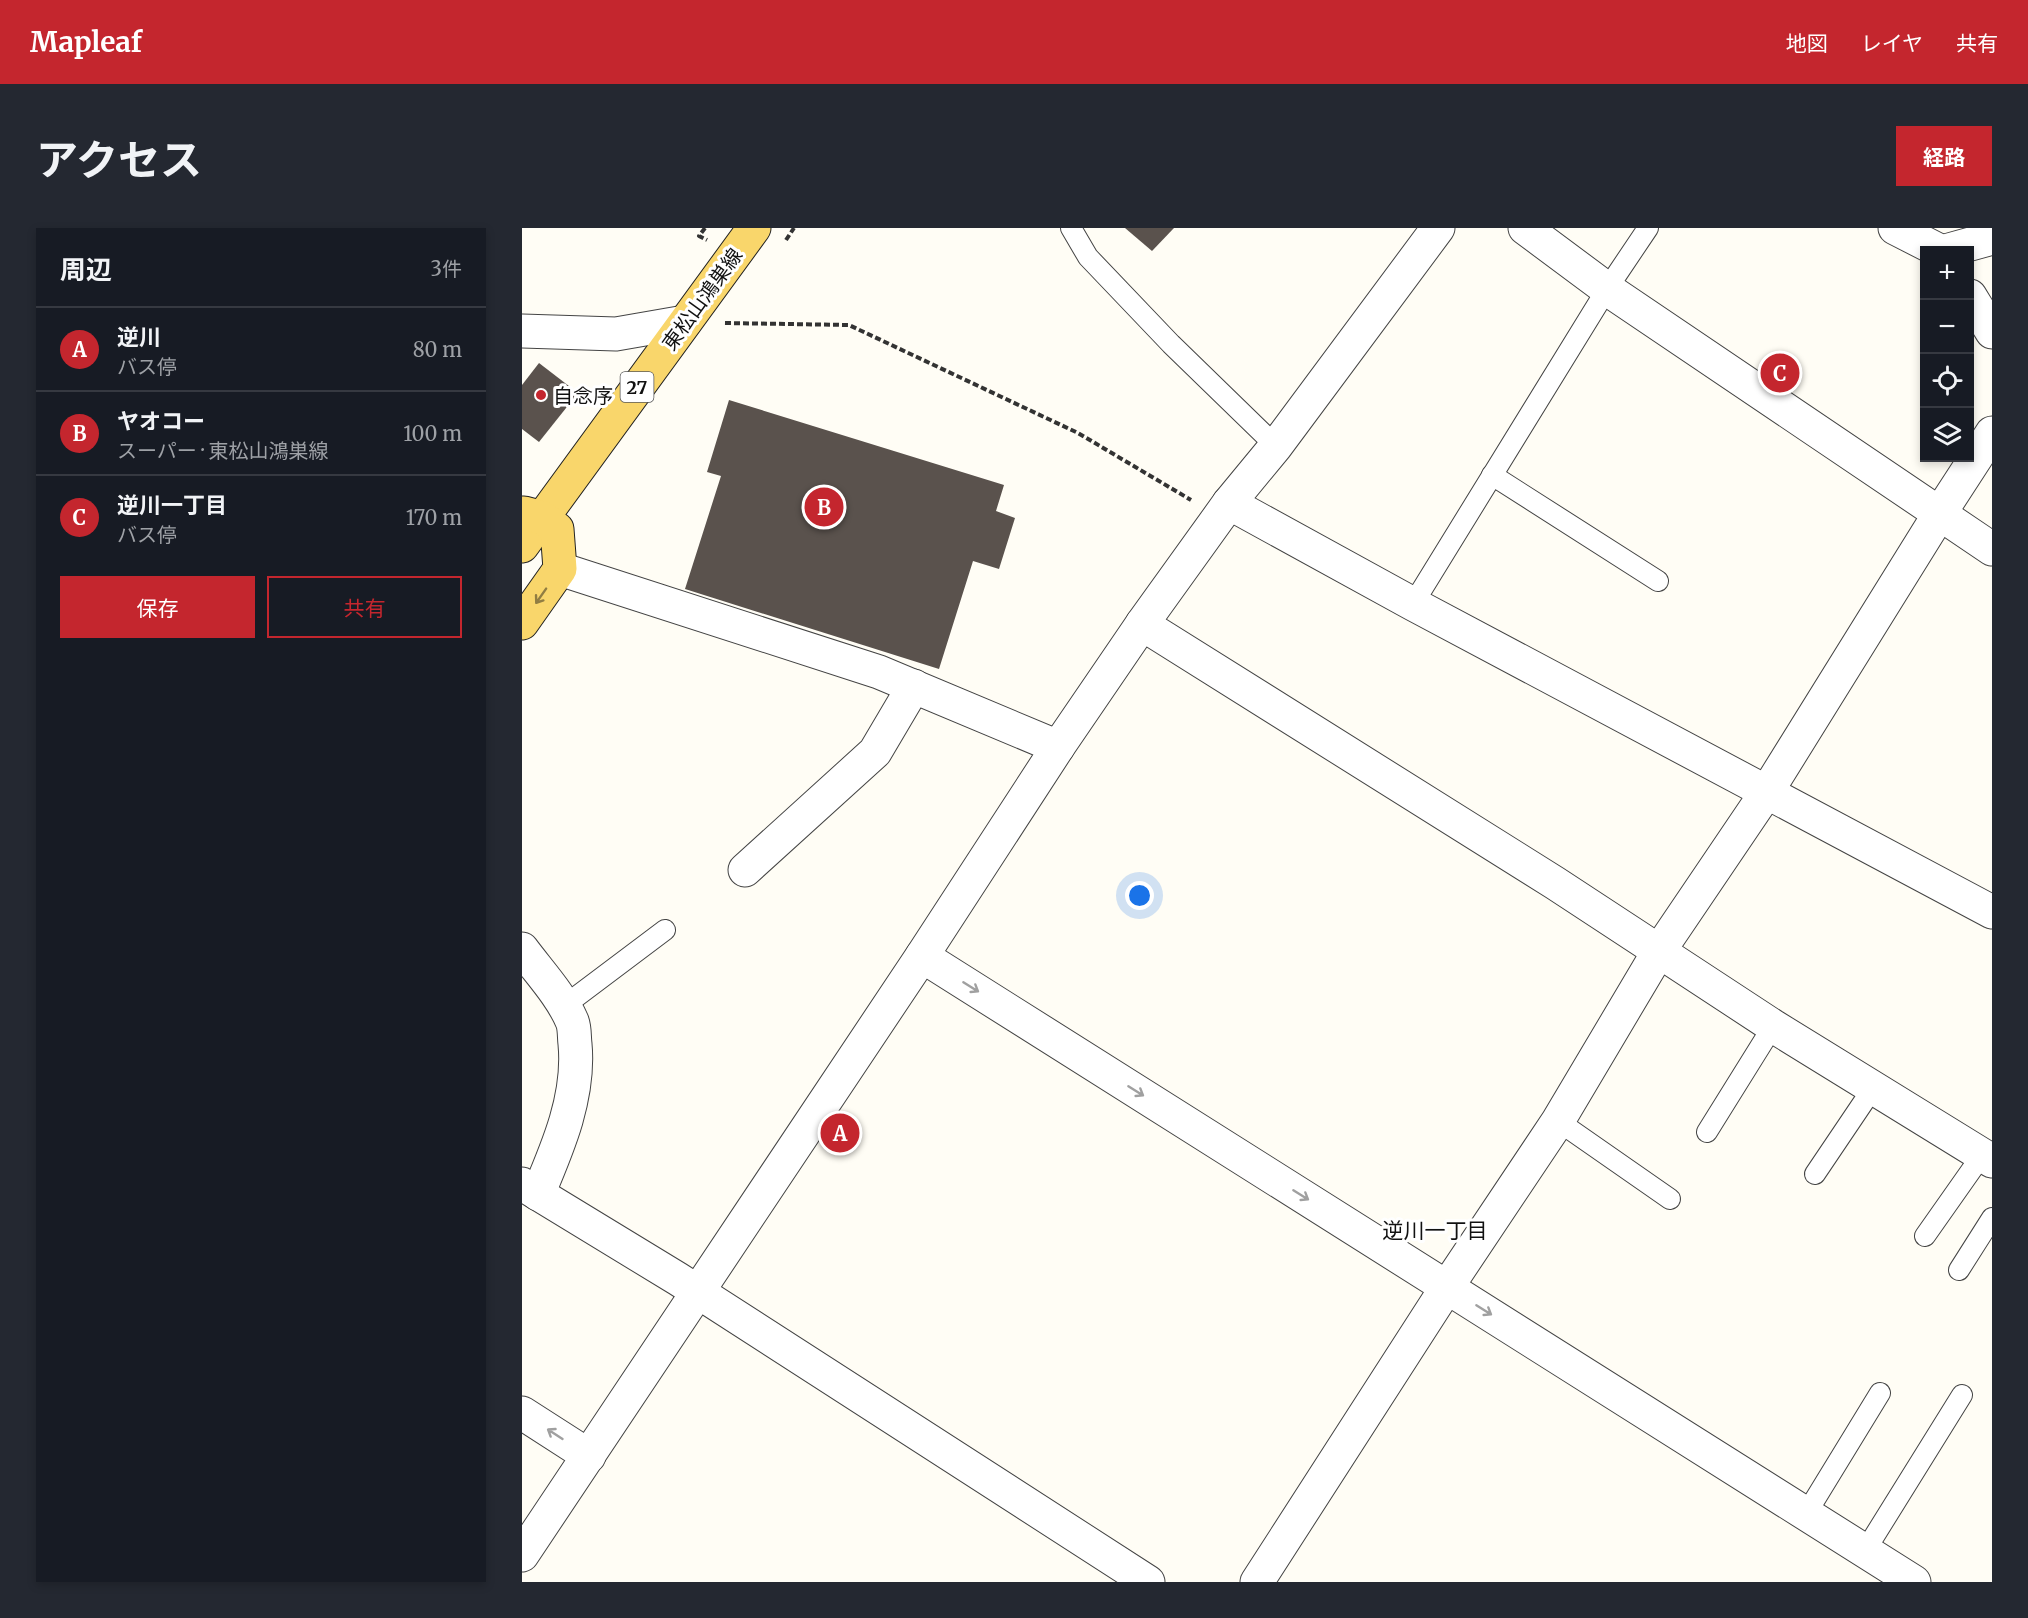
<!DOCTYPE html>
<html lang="ja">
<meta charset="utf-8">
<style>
body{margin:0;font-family:Merriweather,"Noto Sans JP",serif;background:#242831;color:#f1f3f6}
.controls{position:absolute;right:18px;top:18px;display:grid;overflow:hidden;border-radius:0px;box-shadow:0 3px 9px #0003}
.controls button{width:54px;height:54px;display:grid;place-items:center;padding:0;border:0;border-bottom:2px solid #363941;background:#171b24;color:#f1f3f6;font:30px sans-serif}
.you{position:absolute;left:618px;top:668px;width:21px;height:21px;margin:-15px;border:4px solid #fff;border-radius:50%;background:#1a73e8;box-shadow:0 0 0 9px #1a73e833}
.badge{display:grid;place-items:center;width:39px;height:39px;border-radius:50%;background:#c4262e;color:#fff;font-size:20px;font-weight:700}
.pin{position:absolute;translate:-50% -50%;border:3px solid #fff;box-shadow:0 2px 6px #0006}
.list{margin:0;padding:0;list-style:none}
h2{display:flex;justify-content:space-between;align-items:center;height:78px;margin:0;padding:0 24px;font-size:26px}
h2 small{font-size:20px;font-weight:400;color:#9ea1a6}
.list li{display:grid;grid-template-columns:39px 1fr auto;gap:18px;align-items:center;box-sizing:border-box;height:84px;padding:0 24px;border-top:2px solid #363941}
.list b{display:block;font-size:22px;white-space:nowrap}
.list p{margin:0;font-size:20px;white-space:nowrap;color:#9ea1a6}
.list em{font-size:20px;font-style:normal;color:#9ea1a6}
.actions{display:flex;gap:12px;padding:18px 24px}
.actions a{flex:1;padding:14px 0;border:2px solid #c4262e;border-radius:0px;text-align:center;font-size:21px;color:#c4262e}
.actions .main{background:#c4262e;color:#fff}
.icon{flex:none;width:33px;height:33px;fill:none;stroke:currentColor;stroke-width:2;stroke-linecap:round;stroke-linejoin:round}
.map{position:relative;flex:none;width:1470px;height:1354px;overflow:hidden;border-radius:0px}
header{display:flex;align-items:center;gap:36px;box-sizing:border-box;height:84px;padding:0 30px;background:#c4262e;color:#fff}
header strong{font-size:28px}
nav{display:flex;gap:33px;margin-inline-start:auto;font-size:21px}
.intro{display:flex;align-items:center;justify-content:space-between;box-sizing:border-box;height:144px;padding:0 36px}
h1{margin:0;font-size:42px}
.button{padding:15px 27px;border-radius:0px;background:#c4262e;color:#fff;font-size:21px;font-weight:700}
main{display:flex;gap:36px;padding:0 36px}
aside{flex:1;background:#171b24;border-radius:0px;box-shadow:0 3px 9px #0003}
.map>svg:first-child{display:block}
</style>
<header>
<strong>Mapleaf</strong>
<nav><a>地図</a><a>レイヤ</a><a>共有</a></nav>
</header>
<div class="intro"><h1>アクセス</h1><a class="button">経路</a></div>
<main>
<aside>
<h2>周辺<small>3件</small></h2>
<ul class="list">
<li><span class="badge">A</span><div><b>逆川</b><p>バス停</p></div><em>80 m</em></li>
<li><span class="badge">B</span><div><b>ヤオコー</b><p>スーパー · 東松山鴻巣線</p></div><em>100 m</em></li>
<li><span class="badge">C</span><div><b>逆川一丁目</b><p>バス停</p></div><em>170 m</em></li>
</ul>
<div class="actions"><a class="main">保存</a><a>共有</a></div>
</aside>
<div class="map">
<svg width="1470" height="1354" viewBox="0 0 1470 1354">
<rect width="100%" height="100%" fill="#fffdf5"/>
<g fill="#5a524d">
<path d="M603,0h49l-22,23z"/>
<path d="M17,135l39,30 -39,49 -17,-13v-44z"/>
<path d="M207,172l275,85 -8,26 19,7 -16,51 -26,-8 -34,108 -254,-80 36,-113 -14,-4z"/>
</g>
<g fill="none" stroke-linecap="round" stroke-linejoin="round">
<defs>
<g id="service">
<path d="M549,0l17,29 83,87 105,102"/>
<path d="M970,247l166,106"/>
<path d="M891,376l194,-315 41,-61"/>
<path d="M42,778l101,-76"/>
<path d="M1036,893l112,78"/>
<path d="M1185,904l66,-106"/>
<path d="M1293,946l58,-86"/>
<path d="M1403,1008l57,-81"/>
<path d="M1437,1042l33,-52"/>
<path d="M1284,1286l74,-121"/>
<path d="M1343,1323l97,-156"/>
</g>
<g id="minor">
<path d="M1373,0l43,22"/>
<path d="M1427,22l43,-12"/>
<path d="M1448,68l22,36"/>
<path d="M0,103l94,3 69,-12"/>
<path d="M707,275l184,101 579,308"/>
<path d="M38,341l319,103 179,75"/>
<path d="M620,396l413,259 218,143 219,135"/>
<path d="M223,642l130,-118 39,-66"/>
<path d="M0,721c17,23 39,46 50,72 3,7 2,16 3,23 5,52 -17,103 -37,150"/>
<path d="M400,728l992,626"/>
<path d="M0,956l156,95 470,303"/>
<path d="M0,1185l67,43"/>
<path d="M735,1354l190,-295 111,-166 101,-170 107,-158 174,-280 52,-80"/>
</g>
<g id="tertiary">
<path d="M1003,0l82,61 385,260"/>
<path d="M0,1327l400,-599 136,-209 84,-123 87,-121 47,-57 162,-218"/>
</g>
<g id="primary">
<path d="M0,318l232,-318"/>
<path d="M0,395l38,-54 -3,-40 -14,-11 -19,-5"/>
</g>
</defs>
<use href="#service" stroke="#444" stroke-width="22"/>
<use href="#minor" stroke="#444" stroke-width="35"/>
<use href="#tertiary" stroke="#444" stroke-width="35"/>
<use href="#primary" stroke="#222" stroke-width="35"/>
<g stroke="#333" stroke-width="4" stroke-dasharray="6 3" stroke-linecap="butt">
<path d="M183,0l-6,8 8,4"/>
<path d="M264,12l8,-12"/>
<path d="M203,95l124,2 229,108 113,67"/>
</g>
<use href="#service" stroke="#fff" stroke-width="20"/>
<use href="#minor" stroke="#fff" stroke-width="33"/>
<use href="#tertiary" stroke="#fff" stroke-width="33"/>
<use href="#primary" stroke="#f9d66b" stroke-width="33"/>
</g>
<defs><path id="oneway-shaft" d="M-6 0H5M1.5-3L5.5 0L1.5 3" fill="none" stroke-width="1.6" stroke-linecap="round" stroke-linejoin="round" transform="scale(1.5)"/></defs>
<use stroke="#917d42" href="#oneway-shaft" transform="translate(19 368) rotate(125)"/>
<g stroke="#a0a0a0">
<use href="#oneway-shaft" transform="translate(449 759) rotate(32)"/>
<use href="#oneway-shaft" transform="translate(614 863) rotate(32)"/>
<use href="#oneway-shaft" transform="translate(779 967) rotate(32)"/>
<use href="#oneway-shaft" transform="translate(962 1082) rotate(32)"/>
<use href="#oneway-shaft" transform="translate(33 1206) rotate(-147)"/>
</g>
<circle fill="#c4262e" stroke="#fff" stroke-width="2" cx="19" cy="167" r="6"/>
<g text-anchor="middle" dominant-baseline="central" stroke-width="6" stroke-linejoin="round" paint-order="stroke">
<rect fill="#fff" stroke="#585858" stroke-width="1.5" x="98.5" y="144" width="33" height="30" rx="4.5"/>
<g font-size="18" font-weight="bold" fill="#111">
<text x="115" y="159">27</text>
</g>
<g font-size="20" fill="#111" stroke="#fff">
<text transform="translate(180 71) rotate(-54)">東松山鴻巣線</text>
</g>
<g font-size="20" fill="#111" stroke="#fff" text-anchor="start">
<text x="31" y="167">自念序</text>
</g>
<g font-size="21" fill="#111" stroke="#fff">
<text x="913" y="1002">逆川一丁目</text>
</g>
</g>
</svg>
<div class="controls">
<button>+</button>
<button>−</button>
<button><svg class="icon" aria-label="locate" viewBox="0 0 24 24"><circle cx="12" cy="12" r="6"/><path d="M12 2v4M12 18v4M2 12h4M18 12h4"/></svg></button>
<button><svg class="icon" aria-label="layers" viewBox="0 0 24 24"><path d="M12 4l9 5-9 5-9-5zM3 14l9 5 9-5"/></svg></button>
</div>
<div class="you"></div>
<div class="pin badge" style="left:318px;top:905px">A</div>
<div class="pin badge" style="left:302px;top:279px">B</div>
<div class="pin badge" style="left:1258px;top:145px">C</div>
</div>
</main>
